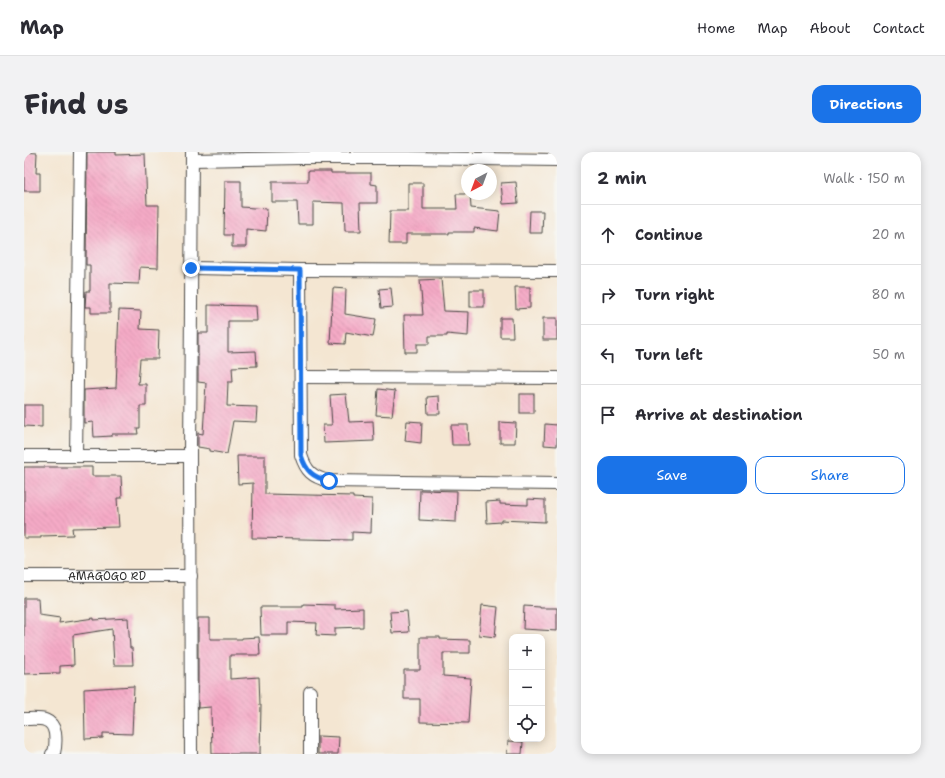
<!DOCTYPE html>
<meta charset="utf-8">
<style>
body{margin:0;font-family:"Shantell Sans",sans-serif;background:#f2f2f3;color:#2b2b33}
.controls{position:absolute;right:12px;bottom:12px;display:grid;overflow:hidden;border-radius:8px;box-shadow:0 2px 10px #0003}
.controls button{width:36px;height:36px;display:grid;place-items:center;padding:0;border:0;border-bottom:1px solid #e1e1e2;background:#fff;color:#2b2b33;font:20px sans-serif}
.compass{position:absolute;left:437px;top:12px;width:36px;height:36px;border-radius:50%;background:#fff;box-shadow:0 2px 10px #0003;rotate:221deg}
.stop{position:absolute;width:12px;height:12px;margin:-9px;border:3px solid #1a73e8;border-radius:50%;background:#fff}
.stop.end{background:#1a73e8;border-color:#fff;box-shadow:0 1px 4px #0008}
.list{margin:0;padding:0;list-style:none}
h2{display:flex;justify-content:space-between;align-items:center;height:52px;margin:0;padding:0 16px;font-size:17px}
h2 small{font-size:13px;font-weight:400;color:#7c7c81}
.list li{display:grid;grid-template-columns:26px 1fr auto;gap:12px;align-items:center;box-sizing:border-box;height:60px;padding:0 16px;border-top:1px solid #e1e1e2}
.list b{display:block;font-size:15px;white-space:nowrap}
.list em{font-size:13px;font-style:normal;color:#7c7c81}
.actions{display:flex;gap:8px;padding:12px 16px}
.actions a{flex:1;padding:9px 0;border:1px solid #1a73e8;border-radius:12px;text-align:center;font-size:14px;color:#1a73e8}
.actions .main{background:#1a73e8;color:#fff}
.icon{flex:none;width:22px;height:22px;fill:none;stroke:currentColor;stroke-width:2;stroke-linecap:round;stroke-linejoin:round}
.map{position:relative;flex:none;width:533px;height:602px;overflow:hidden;border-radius:12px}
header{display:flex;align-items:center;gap:24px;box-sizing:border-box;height:56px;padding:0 20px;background:#fff;border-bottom:1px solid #e1e1e2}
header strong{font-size:19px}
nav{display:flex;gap:22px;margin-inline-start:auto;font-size:14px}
.intro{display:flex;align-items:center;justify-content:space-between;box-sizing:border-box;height:96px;padding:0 24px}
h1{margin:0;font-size:28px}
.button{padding:10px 18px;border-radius:12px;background:#1a73e8;color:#fff;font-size:14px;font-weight:700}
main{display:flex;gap:24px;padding:0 24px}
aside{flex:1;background:#fff;border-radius:12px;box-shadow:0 2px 10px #0003}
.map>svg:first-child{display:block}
</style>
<header>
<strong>Map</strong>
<nav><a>Home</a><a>Map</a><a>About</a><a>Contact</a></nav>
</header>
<div class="intro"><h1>Find us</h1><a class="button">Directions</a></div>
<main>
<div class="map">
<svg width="533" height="602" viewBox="0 0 533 602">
<defs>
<pattern id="building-back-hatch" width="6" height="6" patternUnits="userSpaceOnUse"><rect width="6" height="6" fill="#f5aac6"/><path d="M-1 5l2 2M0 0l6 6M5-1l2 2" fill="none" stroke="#d292aa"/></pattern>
</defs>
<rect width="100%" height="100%" fill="#f6f6f2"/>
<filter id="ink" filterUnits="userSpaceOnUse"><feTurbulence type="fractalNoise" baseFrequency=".025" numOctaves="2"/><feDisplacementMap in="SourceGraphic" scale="8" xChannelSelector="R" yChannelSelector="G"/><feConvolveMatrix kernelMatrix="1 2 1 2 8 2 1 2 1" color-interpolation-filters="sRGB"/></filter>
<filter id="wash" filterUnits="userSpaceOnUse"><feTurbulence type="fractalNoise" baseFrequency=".012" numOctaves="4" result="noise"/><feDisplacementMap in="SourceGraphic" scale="16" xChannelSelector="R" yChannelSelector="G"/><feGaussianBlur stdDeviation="0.9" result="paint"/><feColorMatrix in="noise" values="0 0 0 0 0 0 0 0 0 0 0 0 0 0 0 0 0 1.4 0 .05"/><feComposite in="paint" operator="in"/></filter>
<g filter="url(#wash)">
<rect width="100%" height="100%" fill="#f4e6d2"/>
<g id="blocks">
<g fill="url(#building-back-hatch)">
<path d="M0,0l13,1 -1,20h4v18h-16z"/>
<path d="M63,0h29v3l29,-1 2,51h12l-1,63 -18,-1 -1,17 -29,-1v30h-19v-6h-6l1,-16h4v-26h-4z"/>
<path d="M284,19h23v2h40v11l6,1v18h-17l1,28h-16l-1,-28 -31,-1v22h-15l-1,-22h-25v-20h36z"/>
<path d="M201,29h16v26l26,2 -1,22 -20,-2v18h-14v-12h-8z"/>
<path d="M492,30l2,21 -15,1 -2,-21z"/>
<path d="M384,31h15v26h34l-1,-15h14l1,14 29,3 -2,20 -24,-3v4h-25v2h-43v10h-17l1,-33h18z"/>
<path d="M506,59h13l-1,22h-13z"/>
<path d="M417,127l3,32 25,1 -1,24 -21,-2v2h-18v8h-12v8h-12l-1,-37h19l-3,-35z"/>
<path d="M491,135h15v21l-14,1z"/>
<path d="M309,136l13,1 -1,25 31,5 -3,18 -27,-5 -1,12 -15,-1z"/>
<path d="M367,136l2,19 -12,1 -2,-19z"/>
<rect x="446" y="138" width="14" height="17"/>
<path d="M184,153l48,1 1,15h-29v31l28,-1 1,15 -25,1 1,15h-5l-1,24 30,1 -1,15 -23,-1 -6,33 -17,-3v-2l-12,-2v-14l5,1 3,-51 -8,-1v-49h10z"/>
<path d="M95,158l22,1 -1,18 19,1 -1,29h-18l-2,25h8v22h-6v22h-3l1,6h-26v2l-18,1 -1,-15 -9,1v-33l32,-2z"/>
<path d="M476,166h12l1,19h-13z"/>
<rect x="519" y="166" width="14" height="22"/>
<path d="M354,237l17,2 -3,25 -16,-1z"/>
<path d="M322,242l3,28 24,-1 1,20 -50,2 -1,-18h9l-2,-30z"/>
<rect x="496" y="242" width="14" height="19"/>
<path d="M415,244l1,18h-12l-1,-17z"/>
<path d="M0,253h18v22l-18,-1z"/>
<path d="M383,269l15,1 -1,21 -16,-2z"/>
<path d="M476,270l16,1 -1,20h-15z"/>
<path d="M521,272l12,1v21l-13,-1z"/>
<path d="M427,273h17l1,20h-17z"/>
<path d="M213,304h28v38l88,2v2l19,1 -1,34 -19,-1v8l-100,-2 1,-55 -15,1z"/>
<path d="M0,315h68v9h29l1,22h-5l2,29 -47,1 1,7 -32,1v2h-17z"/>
<path d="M396,338l37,1 -1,31 -37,-2z"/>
<path d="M504,347l17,1v22l-44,-2v2l-14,1 -1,-21 14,-1v3l28,1z"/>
<path d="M0,446h14l1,17 21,3 -1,5 35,-5v2l34,-2 2,30h2l1,17h-19l-2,-36 -39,6 1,30 -14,1v7l-36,1z"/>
<path d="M279,452l32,1v4l28,-1v19l-28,1v8l-19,-1 1,-12 -29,-1v13h-27l-1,-28h43z"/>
<path d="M458,453l16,2 -3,30 -16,-2z"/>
<path d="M500,454l16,1v1h17v23l-34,-2z"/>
<path d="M383,459l2,21 -17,1 -2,-21z"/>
<path d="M174,466h12v21h32v-1l17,-1 1,18h-30v24l29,-2 1,28h1l-1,49h-48l-1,-47 -13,1z"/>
<path d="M396,485h20v2l30,1v13h-27v23l28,2 -3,45 -48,-1v-23h-16v-29h16z"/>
<path d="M110,534l-2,48 -29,-1v5l-18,1 -1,-50z"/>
<path d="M294,584l21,1 -1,17h-20z"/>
<path d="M484,589l15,1 -1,12h-15z"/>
</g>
</g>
</g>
<g filter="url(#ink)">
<use href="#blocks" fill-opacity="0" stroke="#494744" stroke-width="1"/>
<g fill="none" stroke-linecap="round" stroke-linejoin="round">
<defs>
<g id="street">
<path d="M168,8l109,-2h108l148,2"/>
<path d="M167,116l109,2 257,1"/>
<path d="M276,118l1,185c5,16 11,22 28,26l228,3"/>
<path d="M277,225l256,1"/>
<path d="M0,304h166"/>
<path d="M52,304l4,-304"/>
<path id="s1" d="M0,424h167"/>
<path d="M286,540v62"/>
<path d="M0,567c14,0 28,-3 31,14 1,8 1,12 -1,20l-2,1"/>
<path d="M167,602l-1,-298 2,-304"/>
</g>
</defs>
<use href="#street" stroke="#494744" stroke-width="14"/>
<use href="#street" stroke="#fff" stroke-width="12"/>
</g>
</g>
<g fill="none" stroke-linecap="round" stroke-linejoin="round" filter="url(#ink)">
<path stroke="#1a73e8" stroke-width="5" d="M167,116l109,2 1,185c5,16 11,22 28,26"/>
</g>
<g text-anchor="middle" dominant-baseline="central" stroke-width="3" stroke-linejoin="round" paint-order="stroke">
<g font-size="11" fill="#2b2b2b" stroke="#f6f6f2">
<text stroke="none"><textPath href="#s1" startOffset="83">AMAGOGO RD</textPath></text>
</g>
</g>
</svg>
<div class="controls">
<button>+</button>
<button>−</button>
<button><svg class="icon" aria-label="locate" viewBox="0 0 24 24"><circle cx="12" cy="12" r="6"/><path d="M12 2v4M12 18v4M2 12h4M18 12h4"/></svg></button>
</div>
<svg class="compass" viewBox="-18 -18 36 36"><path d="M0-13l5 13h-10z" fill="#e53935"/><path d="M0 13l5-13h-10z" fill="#7c7c81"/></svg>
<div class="stop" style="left:305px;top:329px"></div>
<div class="stop end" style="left:167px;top:116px"></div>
</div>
<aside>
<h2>2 min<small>Walk · 150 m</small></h2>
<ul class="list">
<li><svg class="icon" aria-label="ahead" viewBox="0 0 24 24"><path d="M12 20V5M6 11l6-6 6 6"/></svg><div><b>Continue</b></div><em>20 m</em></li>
<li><svg class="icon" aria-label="right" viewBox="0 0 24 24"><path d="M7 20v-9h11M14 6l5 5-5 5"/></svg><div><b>Turn right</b></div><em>80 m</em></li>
<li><svg class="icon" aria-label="left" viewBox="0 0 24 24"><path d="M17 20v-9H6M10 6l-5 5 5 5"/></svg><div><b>Turn left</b></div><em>50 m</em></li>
<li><svg class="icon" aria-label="arrive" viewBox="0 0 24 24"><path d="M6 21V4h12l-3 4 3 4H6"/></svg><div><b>Arrive at destination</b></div></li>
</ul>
<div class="actions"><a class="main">Save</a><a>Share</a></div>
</aside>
</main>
